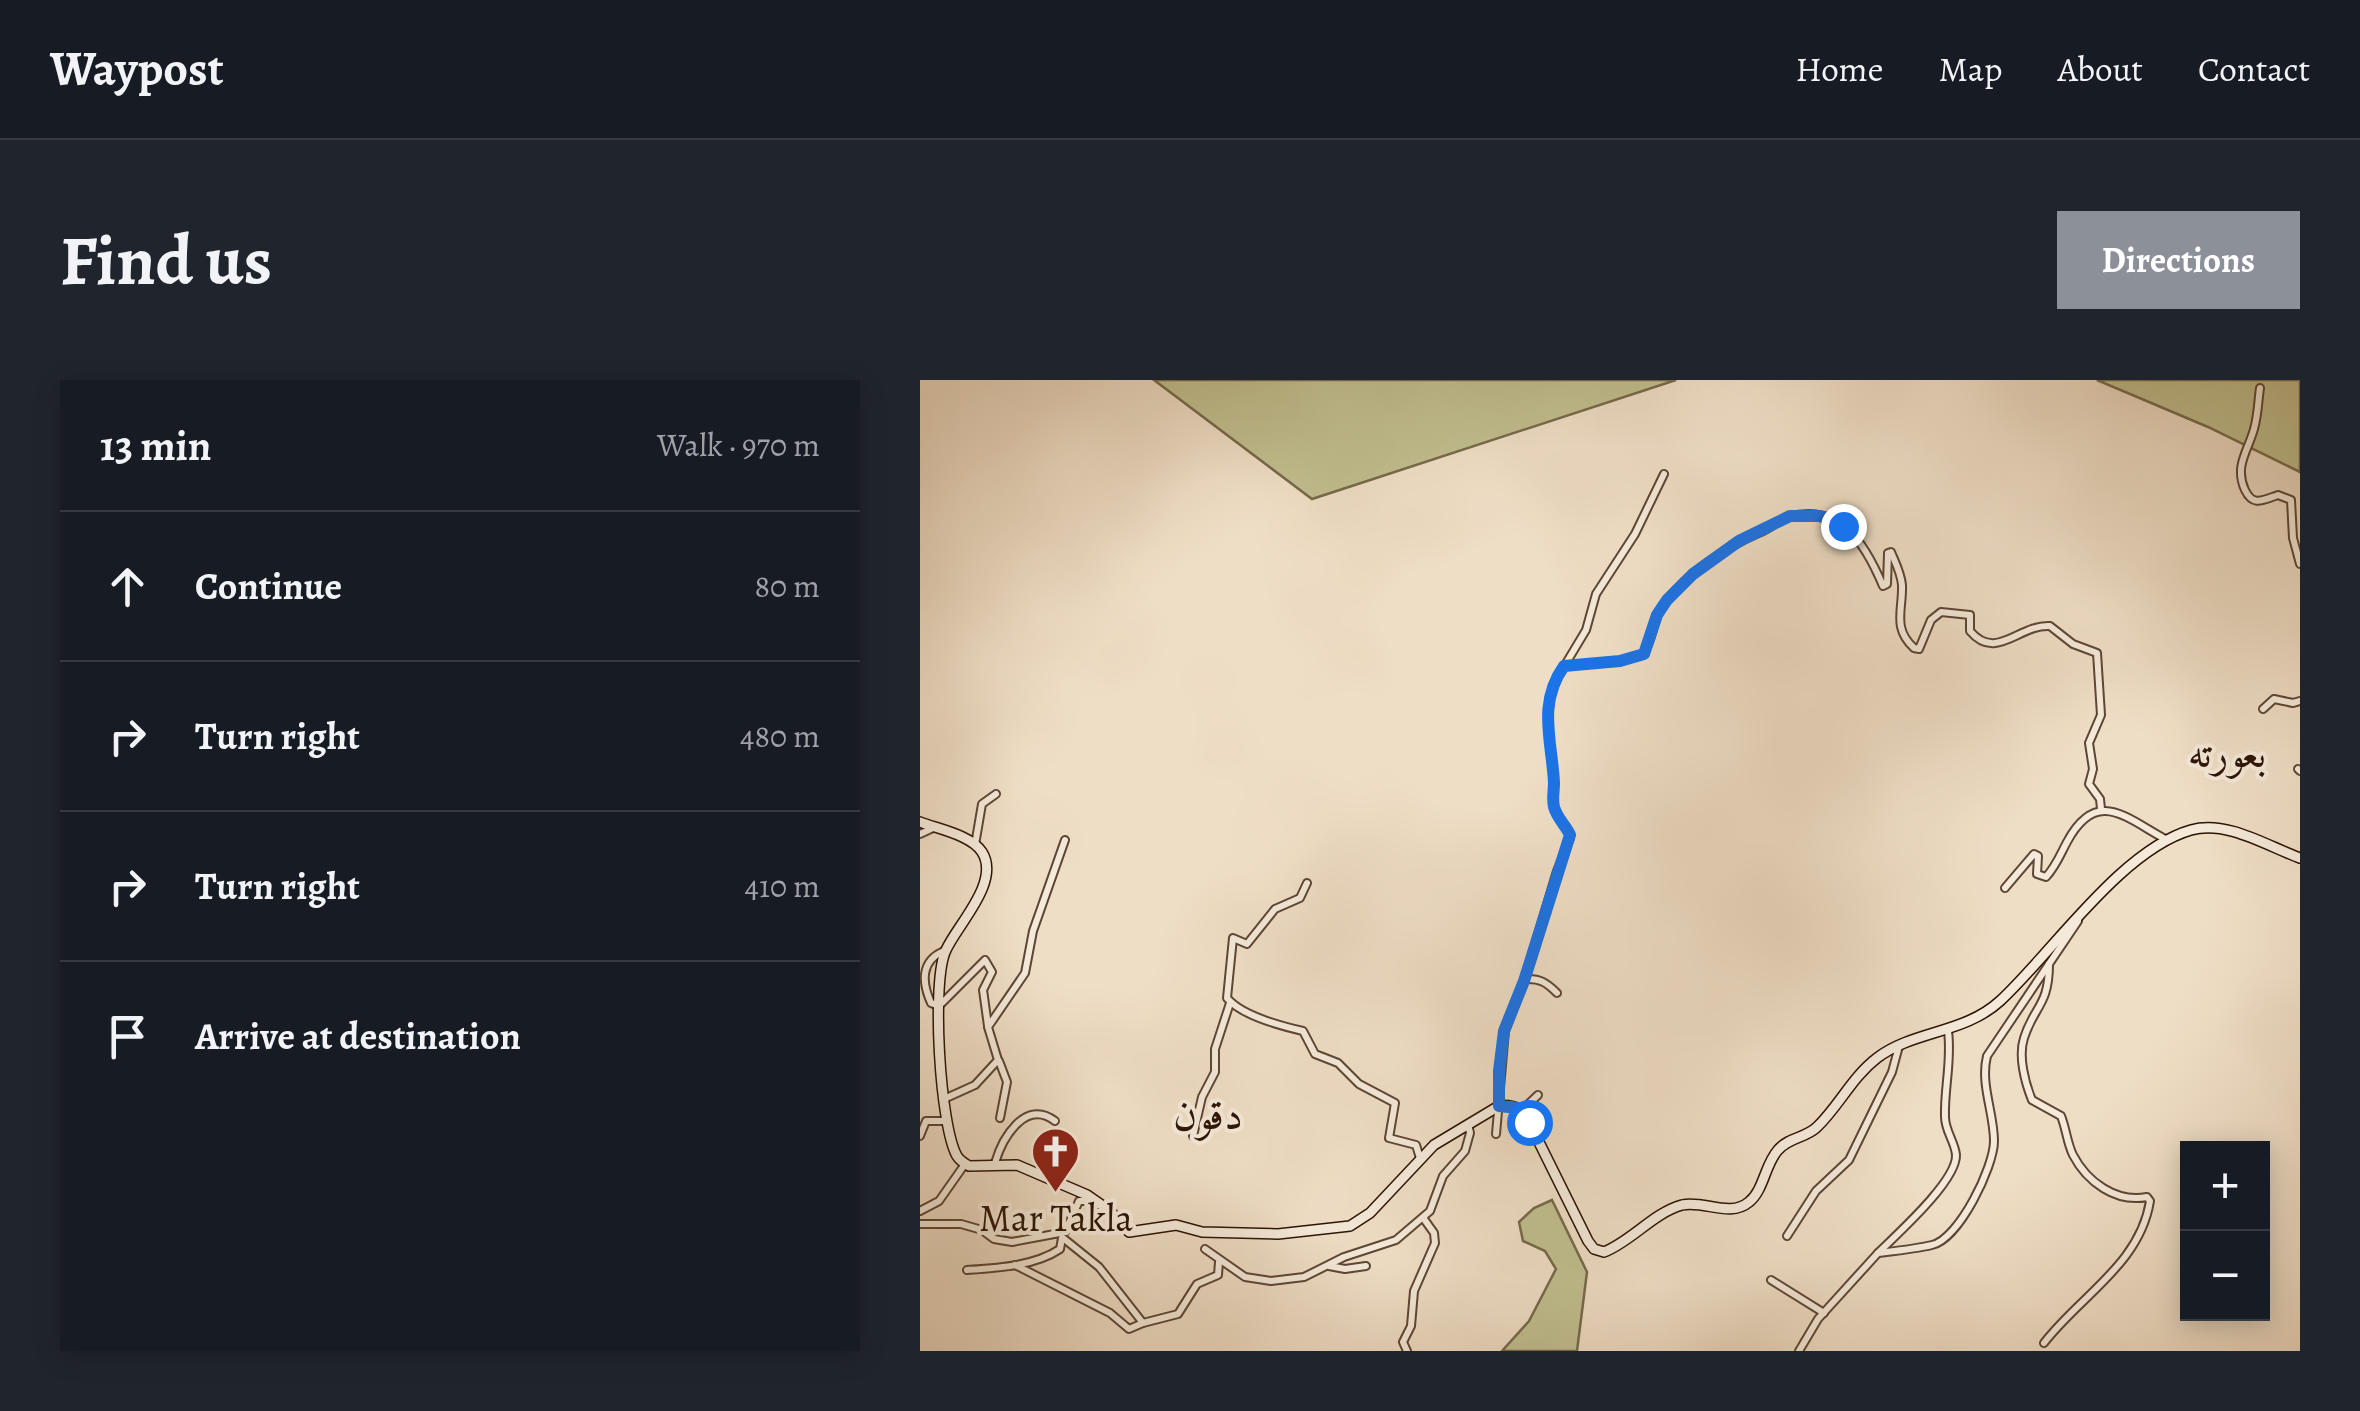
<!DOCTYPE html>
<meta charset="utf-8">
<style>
body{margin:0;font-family:Alegreya,Amiri,serif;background:#20242c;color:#f1f3f6}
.controls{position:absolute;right:30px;bottom:30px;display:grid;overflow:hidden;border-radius:0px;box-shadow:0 5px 25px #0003}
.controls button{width:90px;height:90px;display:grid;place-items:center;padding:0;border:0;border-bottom:2px solid #363941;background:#171b24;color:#f1f3f6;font:50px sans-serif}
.stop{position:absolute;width:30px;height:30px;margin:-22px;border:8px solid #1a73e8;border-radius:50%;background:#fff}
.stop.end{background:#1a73e8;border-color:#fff;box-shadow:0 2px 10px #0008}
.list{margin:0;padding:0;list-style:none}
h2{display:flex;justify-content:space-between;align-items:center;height:130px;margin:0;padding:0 40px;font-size:42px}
h2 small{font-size:32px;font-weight:400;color:#9ea1a6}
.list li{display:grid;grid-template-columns:65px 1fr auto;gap:30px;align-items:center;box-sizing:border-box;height:150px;padding:0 40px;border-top:2px solid #363941}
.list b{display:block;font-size:38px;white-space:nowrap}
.list em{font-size:32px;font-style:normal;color:#9ea1a6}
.icon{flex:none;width:55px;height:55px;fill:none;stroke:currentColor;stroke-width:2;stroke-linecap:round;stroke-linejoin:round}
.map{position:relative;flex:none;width:1380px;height:971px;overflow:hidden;border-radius:0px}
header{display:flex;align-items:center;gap:60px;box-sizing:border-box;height:140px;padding:0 50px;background:#171b24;border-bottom:2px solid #363941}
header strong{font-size:48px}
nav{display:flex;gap:55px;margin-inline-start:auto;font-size:35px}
.intro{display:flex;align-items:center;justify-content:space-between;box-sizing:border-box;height:240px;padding:0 60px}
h1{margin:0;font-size:70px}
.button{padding:25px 45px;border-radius:0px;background:#8c9099;color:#fff;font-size:35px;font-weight:700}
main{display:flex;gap:60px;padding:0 60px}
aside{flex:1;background:#171b24;border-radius:0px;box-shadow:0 5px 25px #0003}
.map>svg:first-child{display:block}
</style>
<header>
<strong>Waypost</strong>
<nav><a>Home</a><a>Map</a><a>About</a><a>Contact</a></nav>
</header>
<div class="intro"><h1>Find us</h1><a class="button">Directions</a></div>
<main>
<aside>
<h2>13 min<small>Walk · 970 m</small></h2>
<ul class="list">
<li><svg class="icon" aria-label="ahead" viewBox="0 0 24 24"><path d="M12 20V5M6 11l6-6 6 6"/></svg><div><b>Continue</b></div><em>80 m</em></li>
<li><svg class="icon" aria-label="right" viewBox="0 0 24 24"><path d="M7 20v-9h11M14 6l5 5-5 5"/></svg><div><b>Turn right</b></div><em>480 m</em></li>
<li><svg class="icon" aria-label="right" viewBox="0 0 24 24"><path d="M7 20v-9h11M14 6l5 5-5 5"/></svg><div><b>Turn right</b></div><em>410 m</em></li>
<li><svg class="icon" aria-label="arrive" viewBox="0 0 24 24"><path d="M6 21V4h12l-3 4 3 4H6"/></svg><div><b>Arrive at destination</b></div></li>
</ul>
</aside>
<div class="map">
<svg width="1380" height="971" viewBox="0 0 1380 971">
<rect width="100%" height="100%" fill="#efdec6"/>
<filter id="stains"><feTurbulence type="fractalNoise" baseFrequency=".002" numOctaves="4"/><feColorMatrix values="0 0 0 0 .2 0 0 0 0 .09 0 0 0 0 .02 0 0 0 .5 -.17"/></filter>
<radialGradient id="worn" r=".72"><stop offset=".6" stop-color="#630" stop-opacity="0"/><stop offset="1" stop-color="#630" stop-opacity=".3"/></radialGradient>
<g fill="#c1bf90" stroke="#766a4a" stroke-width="2.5">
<path d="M234,0h522l-364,119z"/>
<path d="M1177,0h203v92l-92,-45z"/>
<path d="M632,820l35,72 -10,79h-75l27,-30 27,-52 -11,-18 -22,-10 -4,-19 15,-14z"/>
</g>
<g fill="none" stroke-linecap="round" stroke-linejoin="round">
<defs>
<g id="street">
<path d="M1340,8c-2,14 -2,27 -6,41 -6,22 -20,37 -9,61 8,17 18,10 33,5l13,5 2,38 7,26"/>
<path d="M968,173l3,-1c4,10 10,21 11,33 1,25 -10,43 12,63l5,1 12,-29 10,-8 29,3v16c26,31 49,-7 80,-5l23,18 24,9 4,62 -12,28 4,26 -4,15 11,15 1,10"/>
<path d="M645,285l21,-35 10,-36 39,-60 29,-60"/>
<path d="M1343,329l11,-10 19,4 7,-2"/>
<path d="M1378,389l2,2"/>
<path d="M0,454l13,-6"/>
<path d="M55,465l7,-41 14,-10"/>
<path d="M387,503l-7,15 -25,11 -28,35 -14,-6 -6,60c15,18 54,28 76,33l12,23 23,9 21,21 36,19 -6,35 27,7 4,13"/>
<path d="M1085,508l29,-34 4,2 -1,18 9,3c10,-11 14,-22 21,-35 30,-56 60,-23 100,-2"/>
<path d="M24,571c-24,10 -22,32 -13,52l8,3 46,-46 7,12 -9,18 5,36"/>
<path d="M605,599c15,-1 22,4 32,14"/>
<path d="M79,681l8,21 -7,36"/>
<path d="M24,719l31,-14 23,-25 -10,-33 37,-54 8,-42 32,-91"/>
<path d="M601,731l17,-16"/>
<path d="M576,754l9,-103 19,-50 33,-110 13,-33c-2,-11 -11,-17 -15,-27 -4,-10 0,-21 -1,-31 -3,-41 -16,-78 10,-114l56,-5 23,-7c11,-15 9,-34 20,-49 24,-32 63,-58 98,-73 10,-4 18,-12 27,-15 54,-15 78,29 95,69l4,-2 1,-30"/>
<path d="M0,756l6,-15h21"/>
<path d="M273,756l9,-39 13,-25v-23l15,-46"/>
<path d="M75,783c7,-24 30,-65 60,-42"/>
<path d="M0,831l19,-10 26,-37"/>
<path d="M0,844h41l21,6 12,9 18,3 53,-10 14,-31h14"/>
<path d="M867,856l29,-45 33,-31 43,-88 7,-26"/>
<path d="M285,869l40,28 26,4 33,-4 40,-20 52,-17 34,-29 13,-35 22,-25 5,-18 -2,-9"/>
<path d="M958,873c18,-18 79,-72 78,-98 -1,-13 -11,-24 -11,-38 -1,-29 7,-56 3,-86"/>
<path d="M95,885l95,48 19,16 14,-6 -44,-56 -36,-29"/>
<path d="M409,886l16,3 21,-3"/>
<path d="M47,890c30,-2 68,-4 93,-21l2,-11"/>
<path d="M851,900l53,33"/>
<path d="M223,943l35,-9 19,-30 21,-9 1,-13"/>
<path d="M1124,963c36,-47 96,-79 106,-142l-3,-4c-31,6 -60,-15 -74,-42 -6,-12 -7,-27 -12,-39l-29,-16c-7,-17 -14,-44 -8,-62 10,-32 25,-32 25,-74"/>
<path d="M487,971l-4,-9 8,-16 3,-35 21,-48 -1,-10 -10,-14"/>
<path d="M879,971l19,-32 60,-66c17,-2 37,-4 54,-8 27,-6 62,-78 62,-104 0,-28 -14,-57 -7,-85l91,-135"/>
</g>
<path id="secondary" d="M0,442c18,7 51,13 62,30 19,30 -25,73 -36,98 -15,30 -6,177 11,206 3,5 7,7 12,10l48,-1 70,30 23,16 19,21 47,-7 26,7 76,2 72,-8 20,-13 64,-68 65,-39c16,-2 22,3 30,16l59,119 6,8 10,3c28,-11 49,-39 78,-47 22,-5 48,13 67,-3 15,-12 16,-38 29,-52 11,-13 28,-12 39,-23 22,-21 35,-50 60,-69 37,-28 87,-24 123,-57 52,-48 121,-151 191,-171 36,-10 76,16 109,28"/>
</defs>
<use href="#street" stroke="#5d4635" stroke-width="10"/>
<use href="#secondary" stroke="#2c1405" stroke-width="12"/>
<use href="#street" stroke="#f5eada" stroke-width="6"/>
<use href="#secondary" stroke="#f5eada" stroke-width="9"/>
</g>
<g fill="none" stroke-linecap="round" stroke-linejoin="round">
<path stroke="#1a73e8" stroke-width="12" d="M609,742l-11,-14 -19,-2v-35l5,-40 20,-50 46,-146c-4,-9 -13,-17 -16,-28 -2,-8 0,-16 0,-24 -2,-42 -17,-79 10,-117l56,-5 24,-7 13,-39 10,-15 26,-26 46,-33 51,-25h30l23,10"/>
</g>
<defs>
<symbol id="church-pin" viewBox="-11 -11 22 30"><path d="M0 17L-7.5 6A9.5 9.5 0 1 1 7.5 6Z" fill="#8f2418" stroke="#f5eada"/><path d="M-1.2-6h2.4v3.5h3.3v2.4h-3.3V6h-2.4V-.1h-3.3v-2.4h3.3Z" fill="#fff"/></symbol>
</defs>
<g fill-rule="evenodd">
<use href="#church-pin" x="108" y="744" width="55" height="75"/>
</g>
<g text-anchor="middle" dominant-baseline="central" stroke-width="8" stroke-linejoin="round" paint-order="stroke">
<g font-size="38" fill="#2c1405" stroke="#f5eada">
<text x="136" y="838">Mar Takla</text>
</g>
<g font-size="42" fill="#2c1405" stroke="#f5eada">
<text x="1307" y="372">بعورته</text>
<text x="288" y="734">دقون</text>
</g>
</g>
<rect width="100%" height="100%" filter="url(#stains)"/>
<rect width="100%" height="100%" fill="url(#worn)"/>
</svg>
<div class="controls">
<button>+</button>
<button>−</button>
</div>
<div class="stop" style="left:609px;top:742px"></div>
<div class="stop end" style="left:923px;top:146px"></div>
</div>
</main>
